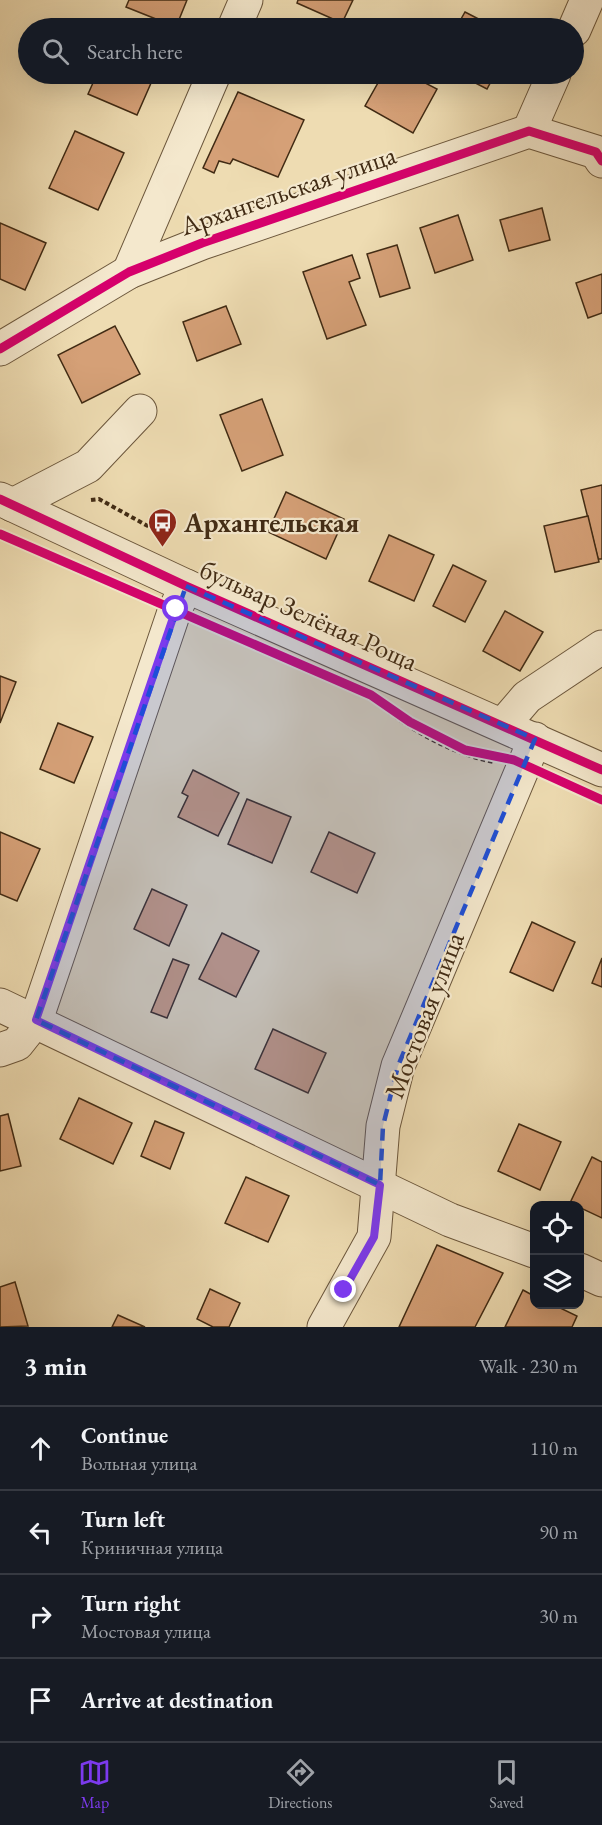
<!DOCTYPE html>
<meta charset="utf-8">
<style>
body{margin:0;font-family:"EB Garamond",serif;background:#20242c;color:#f1f3f6}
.controls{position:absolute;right:18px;bottom:18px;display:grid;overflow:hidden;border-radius:12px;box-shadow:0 6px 24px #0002}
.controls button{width:54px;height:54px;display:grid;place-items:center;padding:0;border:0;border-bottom:2px solid #363941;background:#171b24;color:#f1f3f6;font:30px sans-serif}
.stop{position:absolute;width:18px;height:18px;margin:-14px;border:4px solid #7c3aed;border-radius:50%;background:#fff}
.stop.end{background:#7c3aed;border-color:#fff;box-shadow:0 2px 6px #0008}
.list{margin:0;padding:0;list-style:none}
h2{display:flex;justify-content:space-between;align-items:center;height:78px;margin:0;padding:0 24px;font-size:26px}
h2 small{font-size:20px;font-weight:400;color:#9ea1a6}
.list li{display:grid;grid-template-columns:39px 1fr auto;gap:18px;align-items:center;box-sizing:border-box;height:84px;padding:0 24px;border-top:2px solid #363941}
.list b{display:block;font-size:22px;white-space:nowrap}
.list p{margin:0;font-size:20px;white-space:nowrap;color:#9ea1a6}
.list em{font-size:20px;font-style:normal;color:#9ea1a6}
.icon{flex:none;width:33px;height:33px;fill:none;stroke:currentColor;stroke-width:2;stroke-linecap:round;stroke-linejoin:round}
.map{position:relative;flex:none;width:602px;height:1327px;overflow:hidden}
.search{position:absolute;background:#171b24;box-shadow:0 6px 24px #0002;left:18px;right:18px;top:18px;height:66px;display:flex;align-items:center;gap:15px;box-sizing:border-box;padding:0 21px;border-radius:33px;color:#9ea1a6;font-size:22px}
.sheet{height:414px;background:#171b24}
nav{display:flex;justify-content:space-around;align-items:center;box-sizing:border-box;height:84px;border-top:2px solid #363941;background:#171b24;font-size:16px;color:#9ea1a6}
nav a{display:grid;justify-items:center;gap:3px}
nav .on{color:#7c3aed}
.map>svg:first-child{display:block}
</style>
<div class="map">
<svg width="602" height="1327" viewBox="0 0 602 1327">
<rect width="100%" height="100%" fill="#eedcb2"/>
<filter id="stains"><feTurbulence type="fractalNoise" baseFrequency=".00333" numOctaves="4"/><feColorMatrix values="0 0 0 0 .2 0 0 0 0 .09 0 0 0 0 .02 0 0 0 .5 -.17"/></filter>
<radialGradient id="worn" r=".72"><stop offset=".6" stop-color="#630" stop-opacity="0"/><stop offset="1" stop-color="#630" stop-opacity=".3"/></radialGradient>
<g fill="#d5a077" stroke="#412b14" stroke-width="1.5">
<path d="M129,0h58l-11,27 -50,-20z"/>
<path d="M298,0h55l-11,23 -45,-20z"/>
<path d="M465,12l31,16h-40z"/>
<path d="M97,74h58l-18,41 -49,-21z"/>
<path d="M383,74h25l29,15 -24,44 -48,-27z"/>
<path d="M458,74h37l-8,15z"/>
<path d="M238,92l66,28 -26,57 -45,-18 -3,5 -11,-3 -5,12 -11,-5z"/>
<path d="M75,131l49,22 -26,57 -49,-22z"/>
<path d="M542,208l8,32 -41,11 -9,-31z"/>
<path d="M458,215l15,45 -38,13 -15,-45z"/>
<path d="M0,223l46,20 -21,47 -25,-11z"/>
<path d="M397,245l13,43 -30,9 -13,-43z"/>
<path d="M352,255l8,23 -11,4 17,43 -39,14 -24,-67z"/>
<path d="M602,274v39l-14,5 -12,-35z"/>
<path d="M226,306l15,38 -44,17 -14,-39z"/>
<path d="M115,326l25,48 -58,29 -24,-48z"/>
<path d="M262,399l21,56 -41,16 -22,-56z"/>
<path d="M602,485v74h-4l-17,-69z"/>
<path d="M286,492l58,27 -18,40 -58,-27z"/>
<path d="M588,516l11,46 -44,10 -11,-46z"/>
<path d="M389,535l45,20 -20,46 -45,-20z"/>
<path d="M453,565l33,16 -21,41 -32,-16z"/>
<path d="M505,611l38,21 -23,39 -37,-20z"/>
<path d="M0,676l16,6 -16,41z"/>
<path d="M58,723l35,14 -19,46 -34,-14z"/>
<path d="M193,770l46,23 -21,43 -40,-19 10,-21 -6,-3z"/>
<path d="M247,799l44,18 -19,46 -44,-19z"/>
<path d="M0,832l40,17 -23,52 -17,-7z"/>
<path d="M329,832l46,21 -18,40 -46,-21z"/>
<path d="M152,889l35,16 -18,41 -35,-17z"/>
<path d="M532,922l43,20 -22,49 -43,-19z"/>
<path d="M222,933l37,18 -23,46 -37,-18z"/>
<path d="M602,958v29l-10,-4z"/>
<path d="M173,959l16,6 -22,53 -16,-6z"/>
<path d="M273,1029l53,24 -18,40 -53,-24z"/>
<path d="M79,1098l53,25 -19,41 -53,-25z"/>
<path d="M8,1114l13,52 -21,5v-55z"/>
<path d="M155,1121l29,12 -14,36 -29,-13z"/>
<path d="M519,1124l42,18 -21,48 -42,-19z"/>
<path d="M592,1157l10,5v56l-32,-15z"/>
<path d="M246,1177l43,19 -21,46 -43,-19z"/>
<path d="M437,1245l66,28 -28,54h-76z"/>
<path d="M15,1282l13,44 -28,1v-40z"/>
<path d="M210,1289l30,14 -11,24h-16l-16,-8z"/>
<path d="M523,1290l11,6v8h18l25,12 -5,11h-67z"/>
<path d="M118,1315l27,12h-33z"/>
</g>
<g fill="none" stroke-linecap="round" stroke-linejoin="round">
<defs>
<g id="minor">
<path d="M234,28l12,-28"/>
<path d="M574,30l13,-30"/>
<path d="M529,131l25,-57"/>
<path d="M129,272l85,-198"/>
<path d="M0,349l129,-77 73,-29 327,-112 67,21 6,9"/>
<path d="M0,499l186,87 416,184"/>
<path d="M13,505l75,-39 52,-55"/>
<path d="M503,725l24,-28 75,-50"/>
<path d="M0,1005l450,215 84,31"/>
<path d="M0,1050l17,-6 19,-24 138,-408 12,-26"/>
<path d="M580,1270l22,10"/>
<path d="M324,1327l50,-90 9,-111 15,-60 137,-327"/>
</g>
</defs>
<use href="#minor" stroke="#6c573c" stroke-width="35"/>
<g stroke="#412b14" stroke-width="4" stroke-dasharray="4.5 3" stroke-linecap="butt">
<path d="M91,500l8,-1 56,31 10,12"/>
<path d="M0,538l80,34"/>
<path d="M382,707c34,26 69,46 111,55"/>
</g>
<use href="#minor" stroke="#f4e8cd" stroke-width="33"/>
<defs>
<g id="cycleway">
<path d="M0,349l129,-77 73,-29 327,-112 67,21 6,9"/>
<path d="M0,499l186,87 416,184"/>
<path d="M0,534l371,161 39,27 55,28 49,10 88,40"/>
</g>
</defs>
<use href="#cycleway" stroke="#f4e8cd" stroke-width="13"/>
<use href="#cycleway" stroke="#d6006c" stroke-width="9"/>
</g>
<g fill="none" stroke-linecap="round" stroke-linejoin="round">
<path stroke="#7c3aed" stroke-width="8" d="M176,609l-140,411 344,165 -6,52 -30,53"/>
</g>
<path fill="#1d4ed8" fill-opacity="0.2" stroke="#1d4ed8" stroke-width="4.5" stroke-dasharray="12 8" stroke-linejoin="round" d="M186,586l349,153 -137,327 -15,60 -3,59 -344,-165z"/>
<defs>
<symbol id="bus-pin" viewBox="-11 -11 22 30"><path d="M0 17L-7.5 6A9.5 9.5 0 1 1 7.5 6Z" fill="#8f2418" stroke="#f4e8cd"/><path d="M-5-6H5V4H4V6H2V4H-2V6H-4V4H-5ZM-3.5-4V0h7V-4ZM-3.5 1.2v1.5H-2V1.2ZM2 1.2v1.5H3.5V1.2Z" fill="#fff"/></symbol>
</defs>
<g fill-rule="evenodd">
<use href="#bus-pin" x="146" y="506" width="33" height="45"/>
</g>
<g text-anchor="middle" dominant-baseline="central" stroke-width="4.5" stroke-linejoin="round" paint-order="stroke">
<g font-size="27" fill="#412b14" stroke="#f4e8cd">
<text transform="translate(288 190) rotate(-19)">Архангельская улица</text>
<text transform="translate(309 615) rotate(24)">бульвар Зелёная Роща</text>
<text transform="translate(424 1015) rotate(-69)">Мостовая улица</text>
</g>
<g font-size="27" font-weight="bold" fill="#412b14" stroke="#f4e8cd" text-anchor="start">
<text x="184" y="522">Архангельская</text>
</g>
</g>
<rect width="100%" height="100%" filter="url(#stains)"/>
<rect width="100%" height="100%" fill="url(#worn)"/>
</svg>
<div class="controls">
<button><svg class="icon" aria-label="locate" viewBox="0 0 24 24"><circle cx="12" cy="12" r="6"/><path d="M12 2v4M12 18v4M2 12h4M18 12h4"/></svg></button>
<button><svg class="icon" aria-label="layers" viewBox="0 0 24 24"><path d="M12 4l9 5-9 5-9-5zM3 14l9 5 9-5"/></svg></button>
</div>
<div class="stop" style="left:176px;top:609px"></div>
<div class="stop end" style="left:344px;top:1290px"></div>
<div class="search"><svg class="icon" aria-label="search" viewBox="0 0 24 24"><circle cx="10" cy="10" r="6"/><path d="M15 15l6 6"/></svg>Search here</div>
</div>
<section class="sheet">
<h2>3 min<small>Walk · 230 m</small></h2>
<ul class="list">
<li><svg class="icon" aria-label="ahead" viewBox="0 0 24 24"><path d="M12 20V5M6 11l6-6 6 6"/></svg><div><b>Continue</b><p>Вольная улица</p></div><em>110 m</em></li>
<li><svg class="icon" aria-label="left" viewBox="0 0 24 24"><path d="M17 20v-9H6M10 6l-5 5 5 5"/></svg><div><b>Turn left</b><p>Криничная улица</p></div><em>90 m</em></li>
<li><svg class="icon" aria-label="right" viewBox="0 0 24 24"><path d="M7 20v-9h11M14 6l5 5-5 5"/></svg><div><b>Turn right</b><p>Мостовая улица</p></div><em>30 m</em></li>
<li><svg class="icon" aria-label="arrive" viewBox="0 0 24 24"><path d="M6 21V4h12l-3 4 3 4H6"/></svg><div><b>Arrive at destination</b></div></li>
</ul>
</section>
<nav>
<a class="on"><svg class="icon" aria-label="map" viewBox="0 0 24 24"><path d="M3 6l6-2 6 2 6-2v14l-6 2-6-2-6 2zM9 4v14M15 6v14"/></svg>Map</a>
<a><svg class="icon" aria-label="directions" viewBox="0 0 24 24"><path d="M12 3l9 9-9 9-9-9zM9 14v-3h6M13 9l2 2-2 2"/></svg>Directions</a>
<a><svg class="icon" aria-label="saved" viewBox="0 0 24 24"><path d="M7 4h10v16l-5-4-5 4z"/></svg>Saved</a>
</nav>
